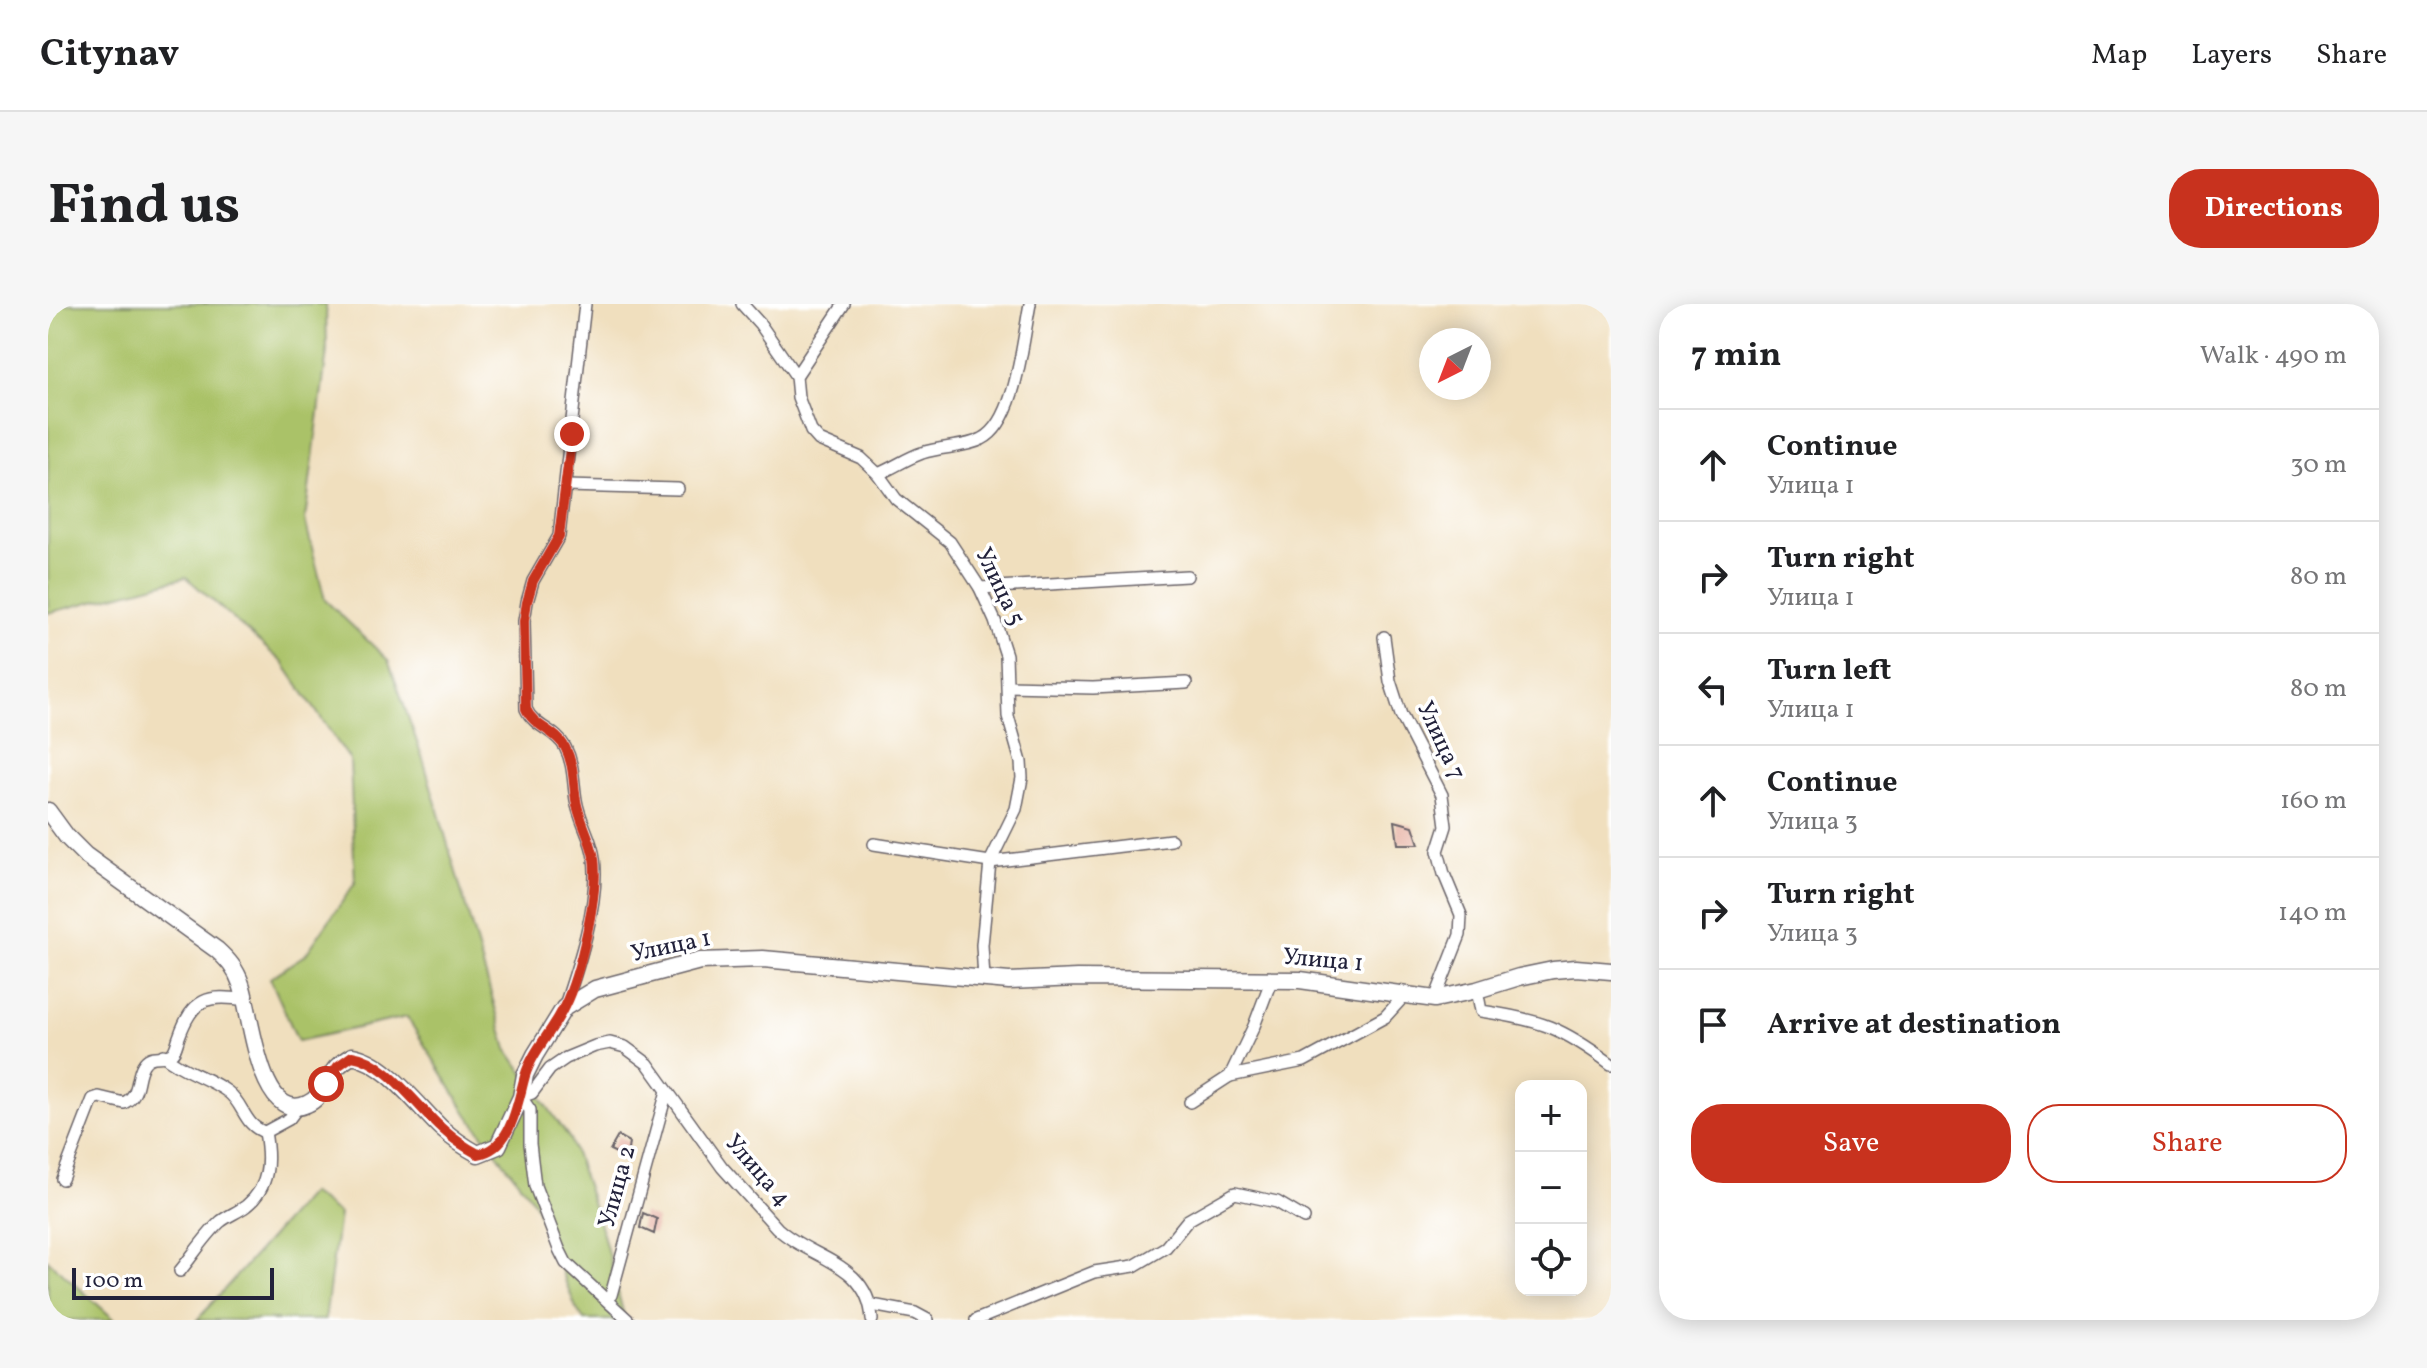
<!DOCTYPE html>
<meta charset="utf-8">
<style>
body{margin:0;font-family:Vollkorn,serif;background:#f6f6f6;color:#202124}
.controls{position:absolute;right:24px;bottom:24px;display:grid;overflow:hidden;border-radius:16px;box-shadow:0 4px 20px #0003}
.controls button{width:72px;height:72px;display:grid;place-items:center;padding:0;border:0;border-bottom:2px solid #e0e0e0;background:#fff;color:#202124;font:40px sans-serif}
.compass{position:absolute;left:1371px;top:24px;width:72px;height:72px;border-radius:50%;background:#fff;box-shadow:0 4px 20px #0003;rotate:222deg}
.scale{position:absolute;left:24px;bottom:20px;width:202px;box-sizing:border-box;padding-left:8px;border:4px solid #22223b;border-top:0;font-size:22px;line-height:28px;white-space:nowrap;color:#22223b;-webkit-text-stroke:6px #fff;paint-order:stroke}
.stop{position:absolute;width:24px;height:24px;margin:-18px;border:6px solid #c8321e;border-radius:50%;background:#fff}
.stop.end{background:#c8321e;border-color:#fff;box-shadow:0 2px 8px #0008}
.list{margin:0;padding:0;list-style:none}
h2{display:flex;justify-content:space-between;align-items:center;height:104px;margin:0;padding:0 32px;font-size:34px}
h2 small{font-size:26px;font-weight:400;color:#757577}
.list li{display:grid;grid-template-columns:52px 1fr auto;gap:24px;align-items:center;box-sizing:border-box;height:112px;padding:0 32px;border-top:2px solid #e0e0e0}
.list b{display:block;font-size:30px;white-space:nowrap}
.list p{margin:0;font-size:26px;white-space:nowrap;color:#757577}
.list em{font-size:26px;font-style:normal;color:#757577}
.actions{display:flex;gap:16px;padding:24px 32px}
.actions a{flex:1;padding:18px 0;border:2px solid #c8321e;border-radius:32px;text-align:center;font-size:28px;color:#c8321e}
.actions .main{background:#c8321e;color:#fff}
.icon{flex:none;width:44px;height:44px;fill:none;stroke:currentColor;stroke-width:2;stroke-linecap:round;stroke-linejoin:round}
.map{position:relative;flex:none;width:1563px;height:1016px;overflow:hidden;border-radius:32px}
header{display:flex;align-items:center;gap:48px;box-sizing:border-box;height:112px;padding:0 40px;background:#fff;border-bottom:2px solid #e0e0e0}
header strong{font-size:38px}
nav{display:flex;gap:44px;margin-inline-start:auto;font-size:28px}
.intro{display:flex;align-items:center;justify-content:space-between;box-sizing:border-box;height:192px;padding:0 48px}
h1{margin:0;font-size:56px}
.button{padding:20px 36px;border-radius:32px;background:#c8321e;color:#fff;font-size:28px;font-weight:700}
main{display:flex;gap:48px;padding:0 48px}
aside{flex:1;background:#fff;border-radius:32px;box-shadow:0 4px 20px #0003}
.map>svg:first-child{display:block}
</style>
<header>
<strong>Citynav</strong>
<nav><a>Map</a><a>Layers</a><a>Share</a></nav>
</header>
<div class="intro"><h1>Find us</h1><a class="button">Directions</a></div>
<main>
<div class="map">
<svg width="1563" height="1016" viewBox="0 0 1563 1016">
<rect width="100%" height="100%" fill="#fff"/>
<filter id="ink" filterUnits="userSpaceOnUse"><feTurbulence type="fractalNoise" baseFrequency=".0125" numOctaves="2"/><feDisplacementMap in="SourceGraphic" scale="16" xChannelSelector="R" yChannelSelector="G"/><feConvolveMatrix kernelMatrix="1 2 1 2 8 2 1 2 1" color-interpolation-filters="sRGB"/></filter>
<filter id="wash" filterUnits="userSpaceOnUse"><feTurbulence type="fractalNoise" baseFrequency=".006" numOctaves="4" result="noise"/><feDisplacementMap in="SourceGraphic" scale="32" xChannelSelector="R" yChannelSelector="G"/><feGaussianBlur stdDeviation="1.8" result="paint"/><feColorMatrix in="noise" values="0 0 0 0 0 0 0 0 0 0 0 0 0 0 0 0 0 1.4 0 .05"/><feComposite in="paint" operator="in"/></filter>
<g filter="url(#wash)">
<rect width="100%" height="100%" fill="#f0dfbe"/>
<g fill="#aac267" stroke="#667251" stroke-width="2">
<path d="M0,0h278l1,47 -22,169 20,80 63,60 36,102 83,287 63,90 33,95 22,86h-41l-8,-12 -42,-106 -66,-87 -61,-98 -109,24 -28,-63 36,-24 49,-71 -5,-123 -67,-97 -97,-86 -138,36z"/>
<path d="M262,889l29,21 -14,106h-128z"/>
<path d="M0,956l67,60h-67z"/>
</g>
<g id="blocks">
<g fill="#e7b4a6">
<path d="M1347,517l18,5 6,18h-21z"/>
<path d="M570,832l11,6 -2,16 -17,-8z"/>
<path d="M595,909l14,6 -3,15 -14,-6z"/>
</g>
</g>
</g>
<g filter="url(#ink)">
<use href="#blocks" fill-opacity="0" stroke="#6a6469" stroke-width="2"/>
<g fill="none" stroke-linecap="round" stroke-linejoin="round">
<defs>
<g id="street">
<path d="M694,0l18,20 36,52 2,21 13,34 8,9 42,18 17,16 18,25 54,43 30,46 15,33 11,34 2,61 13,46 1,16 -6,31 -26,53 -8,83 2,34"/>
<path d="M748,72l48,-72"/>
<path d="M830,170c15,-6 29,-16 44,-21 19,-7 43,-5 60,-14 34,-16 41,-101 48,-135"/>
<path d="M518,182l112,3"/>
<path d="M932,284l207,-12"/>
<path d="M1336,333l6,44 11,34 41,80 4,31 -8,25 6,23 17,41 -1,20 -25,64"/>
<path d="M960,382l85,2 93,-5"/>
<path d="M826,540l116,18 181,-22"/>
<path d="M1429,686l4,21c60,9 80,16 130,53"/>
<path d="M516,704c14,-41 36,-107 30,-150 -2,-19 -15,-38 -18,-58 -3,-18 -2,-36 -11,-53 -9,-17 -31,-20 -39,-38l-2,-88 3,-19 6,-21 26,-45 26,-232"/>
<path d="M115,751c20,17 45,22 65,37 16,12 16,34 37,40"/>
<path d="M1182,772l74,-15 81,-44 20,-22"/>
<path d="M1142,798l40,-26 24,-50 17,-45"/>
<path d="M14,875l31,-80 6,-2 25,6c17,-9 11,-24 19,-38 7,-13 18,-5 28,-11 5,-3 6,-12 8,-17 14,-39 28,-43 67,-37"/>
<path d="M132,967c13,-16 25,-35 40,-49 7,-6 18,-10 26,-16 24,-19 24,-46 19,-74l24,-13 9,-12"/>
<path d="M563,991l56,-204"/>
<path d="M824,1001l43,8 13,7"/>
<path d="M580,1016l-62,-57 -7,-14 -24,-63 -5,-42v-34l-9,-13 11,-4 18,-24 16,-11 29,-12 15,-3 15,4 23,17 74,103 55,61c33,31 92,34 95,92"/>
<path d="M928,1016l118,-48 40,-6 32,-19 22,-27 47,-27 42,9 27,16"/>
</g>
<path id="secondary" d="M0,507l19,26 18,18 132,95c11,10 19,19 24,34 10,27 18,142 66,120 15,-6 20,-26 30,-37 4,-4 10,-8 15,-11 33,5 65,49 89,72 11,10 24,19 37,26l20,-8 23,-49 4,-22 10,-20 29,-47 31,-19 105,-28 63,-2 246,22 68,-3 223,2 135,19 42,-9 42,-13 34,-7 23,-2 35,3"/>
</defs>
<use href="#street" stroke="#6a6469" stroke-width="14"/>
<use href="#secondary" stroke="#6a6469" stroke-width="19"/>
<use href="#street" stroke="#fff" stroke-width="11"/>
<use href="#secondary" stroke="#fff" stroke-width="16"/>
</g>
</g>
<g fill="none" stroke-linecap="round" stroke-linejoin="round" filter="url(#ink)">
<path stroke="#c8321e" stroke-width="10" d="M278,780l12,-18 14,-10c36,5 66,53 94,76 10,9 21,16 32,22 34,-6 39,-50 47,-78 8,-26 28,-45 39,-69 16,-32 35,-114 30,-149 -3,-19 -15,-38 -18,-58 -3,-19 -2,-36 -11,-53 -10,-17 -31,-20 -39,-38l-2,-88 3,-19 6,-21 26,-45 13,-102"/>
</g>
<g text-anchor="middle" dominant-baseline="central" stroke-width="7" stroke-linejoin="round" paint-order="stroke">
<g font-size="24" fill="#22223b" stroke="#fff">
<text transform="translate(951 283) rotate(64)">Улица 5</text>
<text transform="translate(1392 437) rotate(65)">Улица 7</text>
<text transform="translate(623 643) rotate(-12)">Улица 1</text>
<text transform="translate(1275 657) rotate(5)">Улица 1</text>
<text transform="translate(709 867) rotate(49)">Улица 4</text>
<text transform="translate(570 883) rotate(-75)">Улица 2</text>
</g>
</g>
</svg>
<div class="controls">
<button>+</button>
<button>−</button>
<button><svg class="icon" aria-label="locate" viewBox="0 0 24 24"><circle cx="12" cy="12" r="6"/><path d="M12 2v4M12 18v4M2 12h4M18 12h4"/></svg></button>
</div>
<svg class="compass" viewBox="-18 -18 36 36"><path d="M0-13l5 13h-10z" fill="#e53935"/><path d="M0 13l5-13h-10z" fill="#757577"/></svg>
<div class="scale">100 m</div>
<div class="stop" style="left:278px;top:780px"></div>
<div class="stop end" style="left:524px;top:130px"></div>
</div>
<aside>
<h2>7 min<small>Walk · 490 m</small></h2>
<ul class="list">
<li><svg class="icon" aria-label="ahead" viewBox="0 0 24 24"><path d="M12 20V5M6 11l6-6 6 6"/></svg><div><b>Continue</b><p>Улица 1</p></div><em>30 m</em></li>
<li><svg class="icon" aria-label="right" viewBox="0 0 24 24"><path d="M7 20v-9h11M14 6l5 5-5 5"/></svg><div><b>Turn right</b><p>Улица 1</p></div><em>80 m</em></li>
<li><svg class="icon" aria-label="left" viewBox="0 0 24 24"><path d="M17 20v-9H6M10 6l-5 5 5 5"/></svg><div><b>Turn left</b><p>Улица 1</p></div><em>80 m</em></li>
<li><svg class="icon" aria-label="ahead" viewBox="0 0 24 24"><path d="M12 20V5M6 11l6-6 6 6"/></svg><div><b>Continue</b><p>Улица 3</p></div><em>160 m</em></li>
<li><svg class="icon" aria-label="right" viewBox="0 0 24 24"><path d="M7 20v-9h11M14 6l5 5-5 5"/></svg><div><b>Turn right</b><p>Улица 3</p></div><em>140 m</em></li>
<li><svg class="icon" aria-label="arrive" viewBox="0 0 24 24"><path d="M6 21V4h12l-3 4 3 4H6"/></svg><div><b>Arrive at destination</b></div></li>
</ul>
<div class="actions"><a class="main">Save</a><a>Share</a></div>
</aside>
</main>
